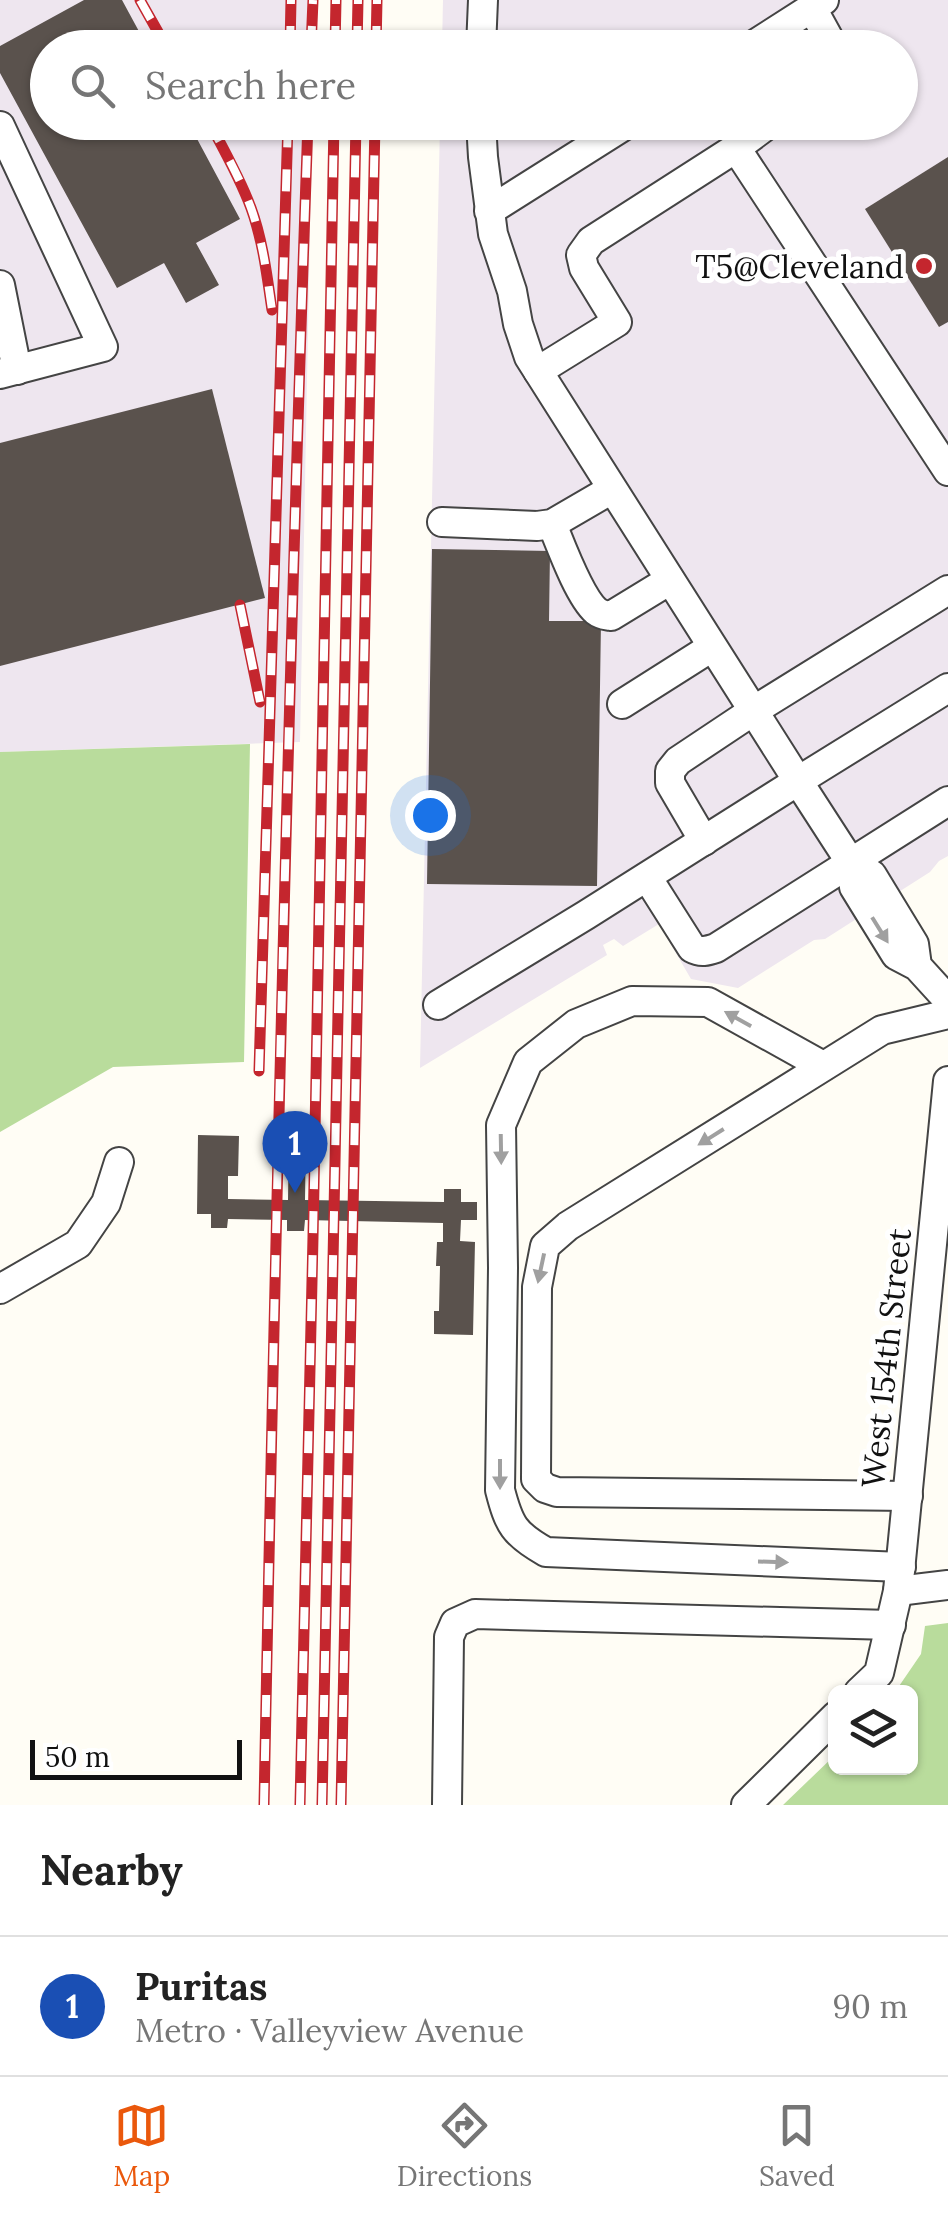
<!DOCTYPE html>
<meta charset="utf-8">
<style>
body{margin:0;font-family:Lora,serif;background:#f6f6f6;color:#222}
.controls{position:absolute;right:30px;bottom:30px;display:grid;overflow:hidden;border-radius:15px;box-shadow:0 2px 8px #0004}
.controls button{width:90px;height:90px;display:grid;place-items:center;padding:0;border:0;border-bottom:2px solid #e0e0e0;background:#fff;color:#222;font:50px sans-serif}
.scale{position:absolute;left:30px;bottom:25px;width:212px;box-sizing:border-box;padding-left:10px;border:5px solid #111;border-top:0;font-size:28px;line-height:35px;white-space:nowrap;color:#111;-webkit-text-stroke:8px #fff;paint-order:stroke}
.you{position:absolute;left:430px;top:815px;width:35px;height:35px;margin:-25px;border:8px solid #fff;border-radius:50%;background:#1a73e8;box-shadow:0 0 0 15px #1a73e833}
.badge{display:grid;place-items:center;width:65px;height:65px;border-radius:50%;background:#ea580c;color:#fff;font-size:32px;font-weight:700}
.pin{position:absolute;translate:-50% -82px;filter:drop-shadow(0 2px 5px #0008)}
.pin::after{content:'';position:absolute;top:52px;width:35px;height:30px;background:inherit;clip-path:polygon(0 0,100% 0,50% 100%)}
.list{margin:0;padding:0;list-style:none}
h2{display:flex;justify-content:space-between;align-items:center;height:130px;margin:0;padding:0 40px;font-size:42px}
h2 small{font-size:32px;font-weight:400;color:#767676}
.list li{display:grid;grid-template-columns:65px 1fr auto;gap:30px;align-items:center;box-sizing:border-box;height:140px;padding:0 40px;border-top:2px solid #e0e0e0}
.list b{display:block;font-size:38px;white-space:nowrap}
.list p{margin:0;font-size:32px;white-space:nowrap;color:#767676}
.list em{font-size:32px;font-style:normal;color:#767676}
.icon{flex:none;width:55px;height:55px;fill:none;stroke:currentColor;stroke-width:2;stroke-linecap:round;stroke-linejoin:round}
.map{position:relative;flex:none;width:948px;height:1805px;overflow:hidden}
.search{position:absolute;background:#fff;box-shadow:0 2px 8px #0004;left:30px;right:30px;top:30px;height:110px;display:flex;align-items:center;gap:25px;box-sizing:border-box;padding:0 35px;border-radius:55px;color:#767676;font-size:38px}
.sheet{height:270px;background:#fff}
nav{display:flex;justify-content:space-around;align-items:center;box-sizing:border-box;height:140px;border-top:2px solid #e0e0e0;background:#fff;font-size:28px;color:#767676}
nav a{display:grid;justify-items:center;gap:5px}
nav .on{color:#ea580c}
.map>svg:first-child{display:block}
</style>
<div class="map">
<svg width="948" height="1805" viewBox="0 0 948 1805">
<rect width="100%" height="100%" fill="#fffdf5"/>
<g fill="#eee6ef">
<path d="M0,0h314l-1,47 -265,1v74l264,1 -12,619 -300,10z"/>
<path d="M443,0h505v856l-9,5 -9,11 -105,67 -11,1 -76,48 -47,-9 -32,-55 -36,22 -9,-7 -11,6 4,10 -187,113 20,-945 460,-1v-74l-458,-1z"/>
</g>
<g fill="#b9dc9c">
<path d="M250,744l-6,318 -131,5 -113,65v-380z"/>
<path d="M948,1623v182h-165l52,-50 1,13h74v-76h-15l26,-38 4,-28z"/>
</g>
<g fill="#5a524d">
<path d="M84,0h38l26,48h-100v74h140l52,97 -44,24 23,42 -33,18 -22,-40 -47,25 -117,-215v-27z"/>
<path d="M948,157v165l-9,5 -74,-118z"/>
<path d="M212,389l53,209 -265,68v-223z"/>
<path d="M432,549l118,2 -1,70h52l-4,265 -170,-2z"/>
<path d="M289,1129h17l-1,71 139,2v-13h17v13h16v18h-16l-1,21 15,1 -2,93 -39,-1v-23h5l1,-45h-4l1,-24h6v-19l-138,-3 -1,11h-17v-11l-59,-1 -1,9h-16v-14h-14l1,-79 41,1 -1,40h-10v23l60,1z"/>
</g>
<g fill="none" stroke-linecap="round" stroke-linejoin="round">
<defs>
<g id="minor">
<path d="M812,8l22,40"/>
<path d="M481,48l2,-48"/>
<path d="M749,48l75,-48"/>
<path d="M0,126l103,221 -103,27"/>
<path d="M736,148l212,323"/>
<path d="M489,211l141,-89"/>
<path d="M0,285l17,85"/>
<path d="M538,371l79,-49 -33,-54 -3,-13 10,-14 145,-93 35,-26"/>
<path d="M442,522l95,4 15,-2 60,-35"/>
<path d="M552,524c9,22 27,72 44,87 5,4 9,4 15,5l59,-36"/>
<path d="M622,704l90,-57"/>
<path d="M704,841l-34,-58v-12l8,-10 75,-50 195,-121"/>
<path d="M851,863l-53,-82 150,-93"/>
<path d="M647,877l45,71c9,5 15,3 24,0l232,-147"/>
<path d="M917,966l-3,-22 -42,-69 -21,-12 3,24 42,68 21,11 31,34"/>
<path d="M438,1005l148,-90 212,-134 -269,-424 -11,-33 -6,-33 -19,-57 -10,-77 -2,-35"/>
<path d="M823,1066l-115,-64 -76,-1 -56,23 -48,38 -27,63 2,143 -3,222c9,35 14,44 46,62l355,15"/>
<path d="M0,1289l78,-45 28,-41 13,-41"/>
<path d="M908,1496l-351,-4 -12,-4 -9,-9 1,-192 8,-41 23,-20 314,-196 66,-16"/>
<path d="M898,1591l50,-6"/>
<path d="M859,1692l20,-19 19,-82 50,-510"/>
<path d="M447,1805l2,-168 6,-14 20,-9 416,11"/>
<path d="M746,1805l90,-89"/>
</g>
</defs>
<use href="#minor" stroke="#444" stroke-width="32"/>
<use href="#minor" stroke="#fff" stroke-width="28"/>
<defs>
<g id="rail">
<path d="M140,0l27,48"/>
<path d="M290,48l1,-48"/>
<path d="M311,48l2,-48"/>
<path d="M335,48l1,-48"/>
<path d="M357,48l1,-48"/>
<path d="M376,48l1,-48"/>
<path d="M209,122c15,28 31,56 42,86 12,33 16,68 21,102"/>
<path d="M240,605l20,97"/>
<path d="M259,1071l29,-949"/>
<path d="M264,1805c11,-561 24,-1122 44,-1683"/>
<path d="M300,1805l13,-568 21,-1115"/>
<path d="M322,1805l34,-1683"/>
<path d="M341,1805l34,-1683"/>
</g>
</defs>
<use href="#rail" stroke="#c4262e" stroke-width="11"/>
<use href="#rail" stroke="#fff" stroke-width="8" stroke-dasharray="22" stroke-linecap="butt"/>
</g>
<defs><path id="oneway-solid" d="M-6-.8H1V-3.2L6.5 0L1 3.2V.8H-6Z" transform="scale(2.5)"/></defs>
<g fill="#a0a0a0">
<use href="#oneway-solid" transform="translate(880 930) rotate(58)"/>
<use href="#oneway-solid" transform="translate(738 1019) rotate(-151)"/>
<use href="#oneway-solid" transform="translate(711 1137) rotate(148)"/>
<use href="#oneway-solid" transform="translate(501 1149) rotate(89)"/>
<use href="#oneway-solid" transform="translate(541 1268) rotate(102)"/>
<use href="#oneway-solid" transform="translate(500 1474) rotate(90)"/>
<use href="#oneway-solid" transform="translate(773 1562) rotate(2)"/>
</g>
<circle fill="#c4262e" stroke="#fff" stroke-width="4" cx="924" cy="266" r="10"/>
<g text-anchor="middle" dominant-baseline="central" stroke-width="10" stroke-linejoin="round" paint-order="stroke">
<g font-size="32" fill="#111" stroke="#fff" text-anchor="end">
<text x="904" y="266">T5@Cleveland</text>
</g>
<g font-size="32" fill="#111" stroke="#fff">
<text transform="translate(886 1358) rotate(-84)">West 154th Street</text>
</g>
</g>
</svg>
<div class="controls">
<button><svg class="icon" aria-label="layers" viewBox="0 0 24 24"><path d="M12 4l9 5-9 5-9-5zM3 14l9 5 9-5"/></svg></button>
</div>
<div class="scale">50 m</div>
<div class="you"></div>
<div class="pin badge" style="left:295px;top:1193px;background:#1a4fb4">1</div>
<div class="search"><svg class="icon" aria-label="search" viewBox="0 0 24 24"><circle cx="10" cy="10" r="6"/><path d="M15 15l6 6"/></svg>Search here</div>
</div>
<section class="sheet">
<h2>Nearby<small></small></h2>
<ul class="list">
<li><span class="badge" style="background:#1a4fb4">1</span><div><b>Puritas</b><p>Metro · Valleyview Avenue</p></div><em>90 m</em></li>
</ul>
</section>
<nav>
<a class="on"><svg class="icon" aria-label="map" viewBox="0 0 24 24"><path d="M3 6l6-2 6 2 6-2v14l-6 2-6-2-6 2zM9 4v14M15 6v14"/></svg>Map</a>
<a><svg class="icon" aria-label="directions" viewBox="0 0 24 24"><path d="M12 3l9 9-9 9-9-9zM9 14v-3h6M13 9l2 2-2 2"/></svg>Directions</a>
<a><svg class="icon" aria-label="saved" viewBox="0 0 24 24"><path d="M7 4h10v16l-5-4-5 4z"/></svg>Saved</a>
</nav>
